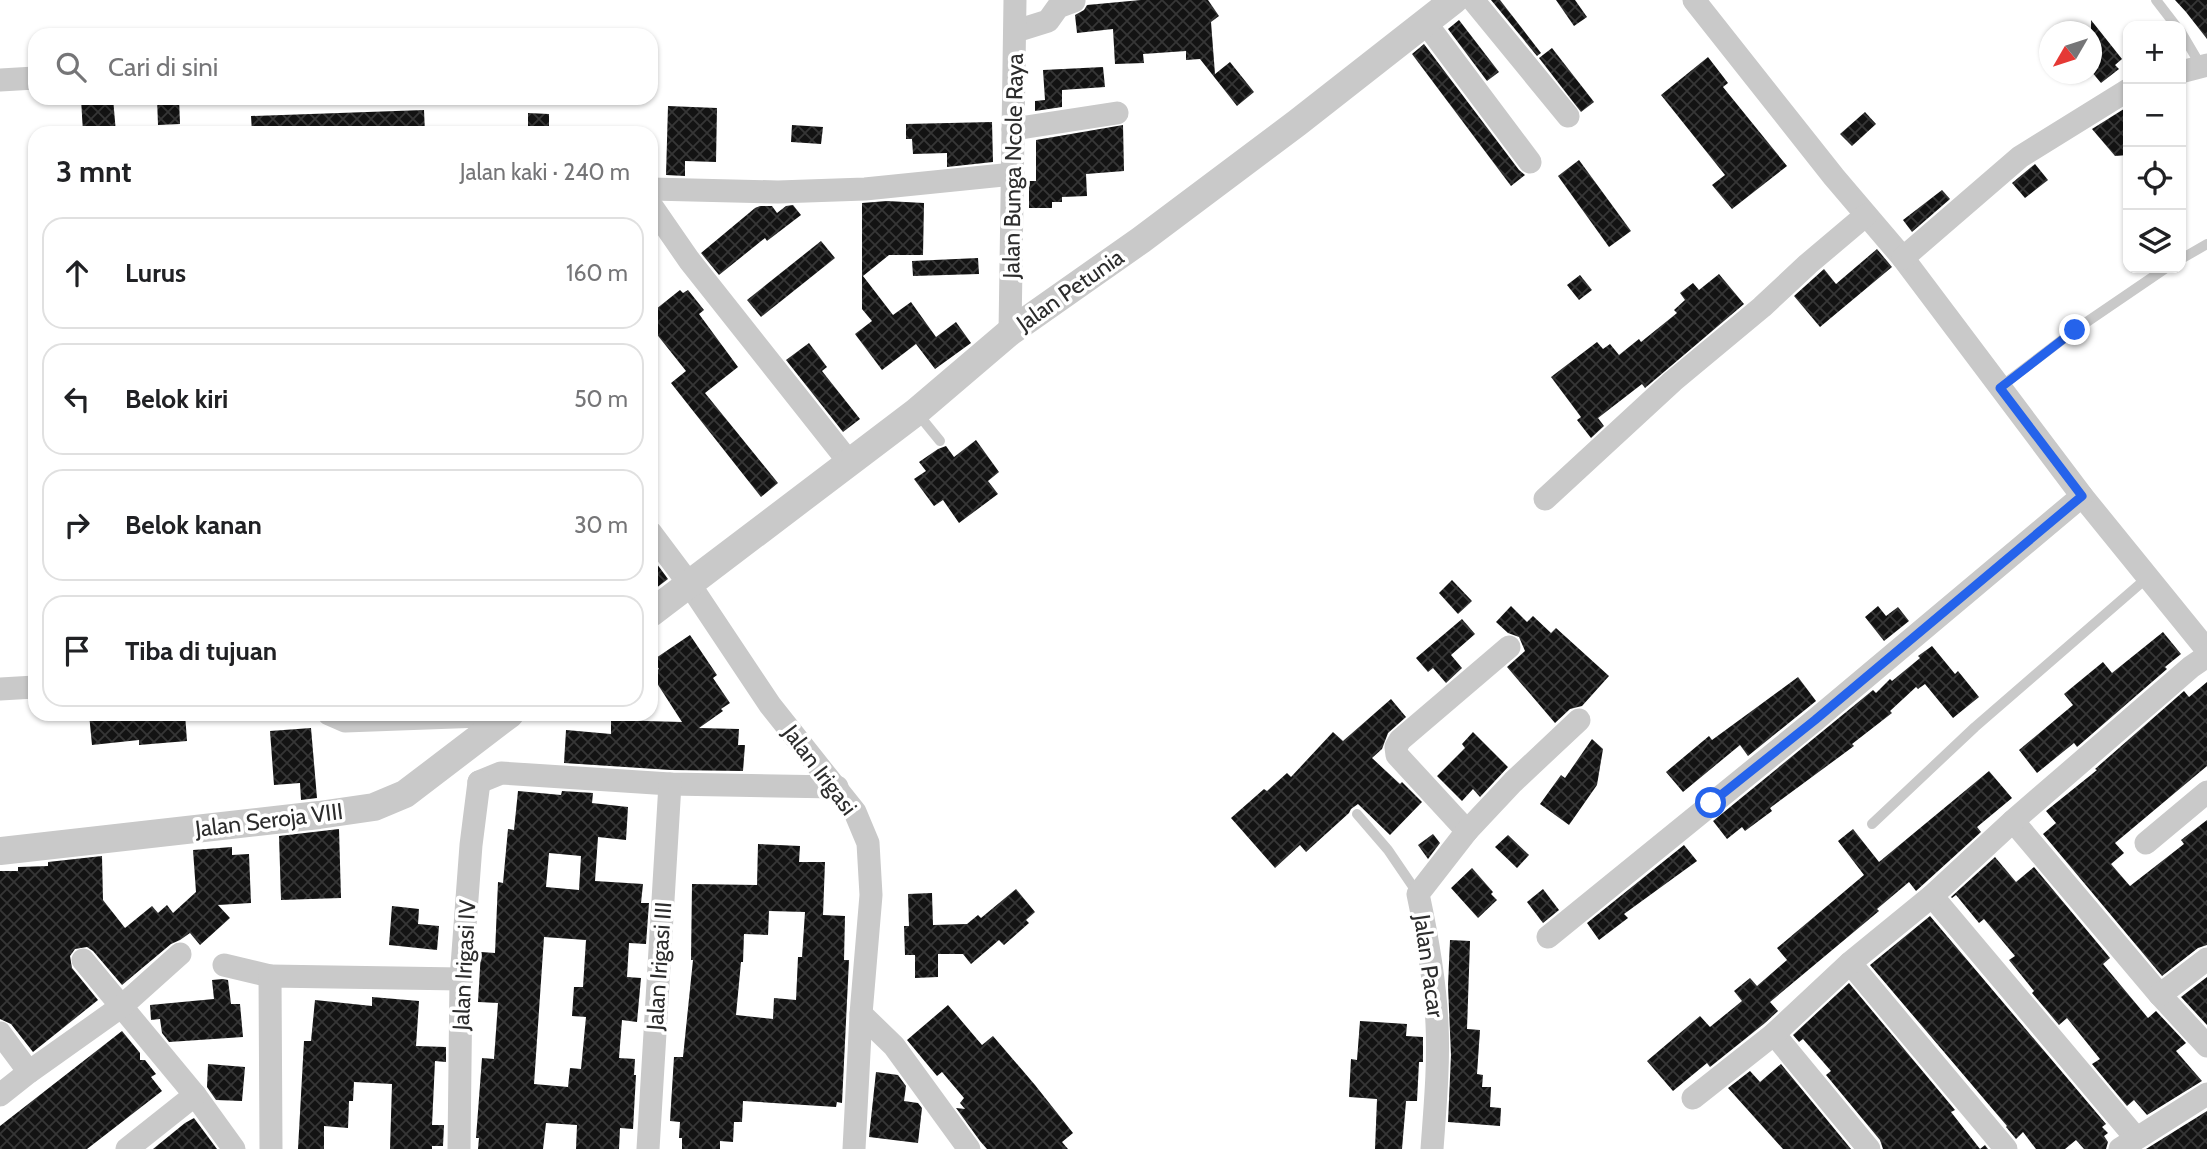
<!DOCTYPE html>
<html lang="id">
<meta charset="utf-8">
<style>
body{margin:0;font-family:Cabin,sans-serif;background:#f6f6f6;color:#202124}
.controls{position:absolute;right:21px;top:21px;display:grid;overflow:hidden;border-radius:14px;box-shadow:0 2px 5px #0004}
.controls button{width:63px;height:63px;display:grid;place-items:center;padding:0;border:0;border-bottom:2px solid #e0e0e0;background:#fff;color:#202124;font:35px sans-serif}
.compass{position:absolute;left:2039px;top:21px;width:63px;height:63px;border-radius:50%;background:#fff;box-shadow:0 2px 5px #0004;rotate:231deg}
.stop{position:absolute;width:21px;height:21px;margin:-16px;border:5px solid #2563eb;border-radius:50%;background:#fff}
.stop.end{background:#2563eb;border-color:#fff;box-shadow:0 2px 7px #0008}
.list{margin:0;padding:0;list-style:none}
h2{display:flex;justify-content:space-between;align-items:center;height:91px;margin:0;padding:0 28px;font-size:30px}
h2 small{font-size:23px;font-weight:400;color:#757577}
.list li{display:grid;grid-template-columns:46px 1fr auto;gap:21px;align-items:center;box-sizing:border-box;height:112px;margin:0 14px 14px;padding:0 14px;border:2px solid #e0e0e0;border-radius:21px}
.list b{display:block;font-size:26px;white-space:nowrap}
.list em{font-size:23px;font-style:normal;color:#757577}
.icon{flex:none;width:38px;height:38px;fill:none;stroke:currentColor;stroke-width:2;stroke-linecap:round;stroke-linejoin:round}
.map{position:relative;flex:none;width:2207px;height:1149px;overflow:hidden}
.search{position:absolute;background:#fff;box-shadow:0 2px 5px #0004;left:28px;top:28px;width:630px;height:77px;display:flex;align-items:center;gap:18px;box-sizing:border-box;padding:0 24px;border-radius:21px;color:#757577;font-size:26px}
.panel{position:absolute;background:#fff;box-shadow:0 2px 5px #0004;left:28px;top:126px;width:630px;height:595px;border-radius:21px}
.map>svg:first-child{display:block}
</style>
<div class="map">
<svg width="2207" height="1149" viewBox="0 0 2207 1149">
<defs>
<pattern id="building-cross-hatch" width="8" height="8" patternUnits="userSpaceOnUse" patternTransform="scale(1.75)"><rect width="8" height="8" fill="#131313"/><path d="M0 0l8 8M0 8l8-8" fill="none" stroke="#363636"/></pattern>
</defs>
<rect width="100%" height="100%" fill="#fff"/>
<g fill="url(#building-cross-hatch)" fill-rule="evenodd">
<path d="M1141,0h67l11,16 -8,6 4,52 15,-12 24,30 -17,14 -37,-47 -14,1v-9l-43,3 1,9 -29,1 -2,-35 -36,4 -2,-18 9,-5 3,-5z"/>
<path d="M1491,0h9l41,53 -4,3z"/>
<path d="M1556,0h19l12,17 -13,9z"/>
<path d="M2175,0h32v39l-21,-27z"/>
<path d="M1459,20l40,52 -12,9 -39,-52z"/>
<path d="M2091,20l31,39 -7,6 4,4 -18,14 -10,-12z"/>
<path d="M1424,44l95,126 6,5 -14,11 -99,-132z"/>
<path d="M1552,48l42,54 -13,10 -42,-54z"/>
<path d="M1708,57l20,26 -5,4 64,79 -55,43 -20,-24 13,-10 -64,-80z"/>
<path d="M1103,67l2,20 -43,3v17l-27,4v-10l10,-1 -2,-30z"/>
<path d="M81,98h32l3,35h-33z"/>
<path d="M157,98h22l1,26 -22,1z"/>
<path d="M668,106l49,2 -1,54 -31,-1v15l-19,-1z"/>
<path d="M2127,107l1,48 -13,1 -23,-27z"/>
<path d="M424,110l1,23h-173l-1,-17z"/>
<path d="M1865,112l11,12 -24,22 -12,-12z"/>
<path d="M528,113l21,1v19h-21z"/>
<path d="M992,122l1,40 -46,5v-14l-34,1 -1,-15h-6v-15z"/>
<path d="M792,125l31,2 -2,17 -30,-2z"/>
<path d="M1123,125l1,46 -38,3 1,22 -25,1v5h-10v6h-23v-27h7v-41z"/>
<path d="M1579,160l52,71 -22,16 -51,-71z"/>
<path d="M2035,164l13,16 -23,18 -13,-15z"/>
<path d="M1942,190l8,9 -38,33 -9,-12z"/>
<path d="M887,201l37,2 -1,52h-34l-26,21 30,39 18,-13 25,35 20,-15 15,21 -36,26 -19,-25 -34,26 -27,-36 17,-13 -10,-12v-106z"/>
<path d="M793,205l8,10 -34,26 -2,-3 -46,37 -18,-22 54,-45 5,-2h12l5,7 9,-7z"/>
<path d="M821,241l14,17 -74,59 -14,-17z"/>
<path d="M1877,249l15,18 -72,60 -26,-31 30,-27 12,15z"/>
<path d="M978,258l1,16 -66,2 -1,-15z"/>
<path d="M1719,274l25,30 -99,84 -3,-4 -44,34 6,8 -13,12 -14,-18 4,-3 -30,-40 46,-35 6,7 7,-5 9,11 20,-16 2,3 36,-29 -3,-3 11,-10 -5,-7 13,-10 6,7z"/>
<path d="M1580,275l12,15 -13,10 -12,-15z"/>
<path d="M680,290l3,3 5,-3 16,20 -5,4 39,53 -33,26 73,90 -17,14 -90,-114 15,-12 -35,-44v-14z"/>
<path d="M809,343l18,24 -5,4 38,48 -17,13 -57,-72z"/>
<path d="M976,440l23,32 -11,9 10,13 -39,29 -16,-23 -9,6 -20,-27 12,-8 -7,-9 19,-13 8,-3 8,11z"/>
<path d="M651,556l17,23 -17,13z"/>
<path d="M1452,580l20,21 -14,13 -19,-21z"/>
<path d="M1511,606l16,16 6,-6 18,17 5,-5 53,48 -27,30 -12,3 -15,14 -48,-56 18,-16 -6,-14 -11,-4 -12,-11z"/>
<path d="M1878,606l8,10 12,-9 11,14 -25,20 -19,-24z"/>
<path d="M1462,619l13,15 -24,21 11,13 -16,15 -13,-15 -5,4 -12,-14z"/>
<path d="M2163,632l18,22 -16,13 2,2 -90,78 -3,-4 -37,30 -18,-23 54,-45 -9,-11 39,-32 9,11z"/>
<path d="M690,635l27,40 -4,3 17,25 -9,6 2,2 -24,17 40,1 -1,16h7l-2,26 -72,-1 -107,-7 2,-33 45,4v-14l71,2 -31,-48 8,-5 -6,-9z"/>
<path d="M1932,646l23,28 3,-3 21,26 -26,21 -28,-34 -7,5 -2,-2 -26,24 2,2 -40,31 2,2 -84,62 2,3 -27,20 -3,-4 -15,12 -14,-18 160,-131 3,3 14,-14 2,2 28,-23 -2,-2z"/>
<path d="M1798,677l18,24 -68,55 -8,-11 -57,47 -17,-20 43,-36 3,4z"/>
<path d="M2207,682v84l-92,77 9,10 -13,11 19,22 54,-42 -3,-4 26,-20v125l-9,3 -36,28 -119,-142 13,-11 -10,-12 51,-41 -2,-1 89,-78 5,6z"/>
<path d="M1391,699l15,18 -18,16 -6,16 -10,9 28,26 2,-2 20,20 -32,33 -32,-31 -7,5 -2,4 -43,39 -6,-7 -25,23 -44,-50 33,-29 3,2 20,-18 4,4 42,-45 10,9z"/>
<path d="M89,714h96l2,27 -48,4v-5l-47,5z"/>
<path d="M311,728l6,70 -16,2 -1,-17 -26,2 -4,-54z"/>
<path d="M1473,732l35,35 -28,30 -7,-8 -11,12 -25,-25 28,-28 -3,-4z"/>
<path d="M1592,739l11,10 -6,36 -28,40 -29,-21 21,-29 4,3z"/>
<path d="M1989,771l23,27 -35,29 4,5 -65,59 -7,-9 -32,27 2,2 -109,91 8,9 -13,12 -55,44 -3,-4 -34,28 -26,-30 53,-45 10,11 32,-26 -8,-10 16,-13 7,8 30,-26 -10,-12 87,-73 -26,-34 15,-12 26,33z"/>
<path d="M518,791l43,4 1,-4 31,2 -1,10 36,4 -2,33 -28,-3 -3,44 48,3 -2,19h8l-3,41 -17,-1 -2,34 14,1 -4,44 -15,-2 -3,38 16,1 -1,16h2l-3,54 -13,-1 -1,21h-43l1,-24 -31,-2 -3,26h-65l1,-11h-3l6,-80 12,1 4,-56 -20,-1 3,-50 14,1 3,-71 5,1 5,-54 6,1zM549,853l32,3 -2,34 -33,-3zM544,937l42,3 -3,47h-9l-2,29 14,1 -5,52 -11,-1 -2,19 -34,-3z"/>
<path d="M339,829l2,69 -60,2 -2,-64z"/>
<path d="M1433,834l7,9 -12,16 -10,-14z"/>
<path d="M1508,835l21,20 -12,13 -22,-21z"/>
<path d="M758,844l42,2 -1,16h26l-2,53 22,1 -1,44h5l-7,143 -5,-1 -1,5 -93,-6 -1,21h-8l-1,20 -13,-1v8h-38v-11h-3l1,-16 -10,-1 4,-64h9l10,-97h-2l1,-76 65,1zM769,911l36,1 -3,45h-4l-2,43 -22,-2 -1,21 -37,-4 5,-53h2l1,-28 24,1z"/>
<path d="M1684,845l13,16 -73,53 4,4 -29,22 -12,-17z"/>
<path d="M232,847v8l17,-1 2,49 -33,2 12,13 -30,27 -10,-12 -10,7 -9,4 -49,41 -29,-34 -6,-4 -12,2 -5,7 2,12 26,32 -65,52 -22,-28 -11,-5v-148h18v-4l30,-1v-4l54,-6 1,44 22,28 27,-22 6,7 9,-8 6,8 23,-21 -3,-42z"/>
<path d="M1995,857l21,25 18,-15 76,91 -7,6 45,54 8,-7 30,32 -10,8 26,30 -55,34 -13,-15 -7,6 -35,-42 8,-5 -33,-41 -8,7 -27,-32 2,-2 -25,-31 6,-4 -31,-37 -5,4 -23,-28 -4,3 -1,-1z"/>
<path d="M1472,868l21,24 -2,2 6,6 -19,18 -27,-30z"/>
<path d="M1016,889l19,23 -9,8 3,3 -25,22 -5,-5 -28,24 -8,-10h-25v23l-23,1v-23h-10l-1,-29h5l-1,-32 24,-1 1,32 34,-1 11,-9 3,3z"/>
<path d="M1543,889l16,21 -16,13 -16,-21z"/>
<path d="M392,906l27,3 -1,15 21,2 -2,24 -48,-5z"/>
<path d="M1930,916l176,208 -4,3 6,6 -4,3 4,6 -2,7h-22l-8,-9 -11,9h-29l-13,-17 -7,7 -10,-12 1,-1 -137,-161z"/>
<path d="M1450,940l20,1 -3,88 13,1 -3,44 6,1 -1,12h9l-1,20 11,1 -1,18 -52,-4 3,-67 -3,-69z"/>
<path d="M2207,977v48l-26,-28z"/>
<path d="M223,979l5,1 3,24h9l3,33 -74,5 -7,-9 -2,-14 -9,1 -1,-15 64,-6 -2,-19z"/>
<path d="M1849,983l106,127 -4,2 29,37 5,-4 3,4h-105l-3,-9 -54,-65 5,-4 -28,-32 -4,3 -6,-7z"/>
<path d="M372,997l47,4 -3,45 30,1v15l-11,-1 -3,64h12l-1,21h-11v3h-42l2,-65 -38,-2 -1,19h-4l-1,27 -24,-2v23h-26l6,-108h7l4,-41 57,6z"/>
<path d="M948,1005l34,40 11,-9 42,49 38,48 -11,9 6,7h-81l-7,-8 -24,-33 9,1 -5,-6 4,-5 -22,-26 -5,4 -30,-36z"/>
<path d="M1360,1021l47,3 -1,12 17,1v25h-4l-2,39h-11l-4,48h-27l2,-50 -28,-2 2,-38 6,1z"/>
<path d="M122,1031l18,22v7h5l11,14 -5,3 11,14 -75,58h-87v-23z"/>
<path d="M208,1064l37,3 -3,34 -26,-1 -9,-13z"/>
<path d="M1781,1064l70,85h-68l-55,-61 22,-17 10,11z"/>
<path d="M876,1072l22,3 8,11 -2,15 14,2 4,5 -4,35 -49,-6z"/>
<path d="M2207,1111v38h-61z"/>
<path d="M194,1118l23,31h-64l32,-26z"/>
</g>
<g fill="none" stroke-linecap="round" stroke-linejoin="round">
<g stroke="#c9c9c9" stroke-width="10">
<path d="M2156,0l20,26"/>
<path d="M2181,32l20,34"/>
<path d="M2181,259l26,-15"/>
<path d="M1999,388l76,-58 91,-62"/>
<path d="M918,414l22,27"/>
<path d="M1357,814l31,36 30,44"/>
<path d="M1872,824l103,-97 173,-150"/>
</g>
<g stroke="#c9c9c9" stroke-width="23">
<path d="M1473,0l95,116"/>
<path d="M1694,0l140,177 69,81 179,238 125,154"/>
<path d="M1425,22l105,140"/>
<path d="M1016,31l32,-10 10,-14 16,-6"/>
<path d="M2181,72l26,-7"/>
<path d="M0,80l35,-2"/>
<path d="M1013,129l104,-16"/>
<path d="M651,189l127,3 87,-3 148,-15"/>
<path d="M651,205l38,55 160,202"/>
<path d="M1903,258l117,-101 108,-67"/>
<path d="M1010,332l5,-332"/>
<path d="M1545,499l128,-118 89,-74 46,-43 58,-49"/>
<path d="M651,533l39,52 80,120 85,107 13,31 3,52 -10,119 -7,135"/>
<path d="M0,689l35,-2"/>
<path d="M329,714l16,7 164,-6"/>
<path d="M479,782l22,-9 169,11 167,3"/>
<path d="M2013,821l147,174 47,51"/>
<path d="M1467,831l-70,-76 -1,-8 4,-7 109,-93"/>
<path d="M2146,843l61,-51"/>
<path d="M1932,896l204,242"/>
<path d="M1548,937l267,-217 267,-224"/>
<path d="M83,960l112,135 39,54"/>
<path d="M1850,963l156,186"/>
<path d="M224,965l46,11"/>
<path d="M2160,995l47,-36"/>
<path d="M861,1014l33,32 75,103"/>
<path d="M0,1033l29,39"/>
<path d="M1774,1034l95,115"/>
<path d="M0,1095l29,-23 93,-66 58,-52"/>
<path d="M1693,1098l81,-64 76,-71 82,-67 81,-75 178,-154 16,-11"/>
<path d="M127,1149l68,-54"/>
<path d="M271,1149l-1,-173 191,3"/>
<path d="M459,1149l2,-170 10,-134 8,-63"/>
<path d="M648,1149l22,-365"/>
<path d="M1432,1149c3,-42 7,-84 5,-125 -2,-44 -10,-88 -19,-130l49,-63 46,-49 66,-62"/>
<path d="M2120,1149l87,-55"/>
</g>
<g stroke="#c9c9c9" stroke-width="28">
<path d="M651,613l265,-201 94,-80 131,-92 156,-117 157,-123"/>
<path d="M0,851l319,-36 55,-8 31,-13 105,-80"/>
</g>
</g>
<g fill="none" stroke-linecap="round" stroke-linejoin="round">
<path stroke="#2563eb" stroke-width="9" d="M1711,803l104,-83 267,-224 -82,-108 75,-58"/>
</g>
<g text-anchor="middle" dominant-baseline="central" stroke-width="7" stroke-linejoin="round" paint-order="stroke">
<g font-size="23" fill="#2c2c2c" stroke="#fff">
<text transform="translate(1013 166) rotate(-89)">Jalan Bunga Ncole Raya</text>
<text transform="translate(1070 290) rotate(-35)">Jalan Petunia</text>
<text transform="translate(820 770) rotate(53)">Jalan Irigasi</text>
<text transform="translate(269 820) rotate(-7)">Jalan Seroja VIII</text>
<text transform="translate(464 965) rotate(-87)">Jalan Irigasi IV</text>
<text transform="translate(659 966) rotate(-86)">Jalan Irigasi III</text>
<text transform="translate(1429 966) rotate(82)">Jalan Pacar</text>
</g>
</g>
</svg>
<div class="controls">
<button>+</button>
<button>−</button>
<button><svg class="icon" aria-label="locate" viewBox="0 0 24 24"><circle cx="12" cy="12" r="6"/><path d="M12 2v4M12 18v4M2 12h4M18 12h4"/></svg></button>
<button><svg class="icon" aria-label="layers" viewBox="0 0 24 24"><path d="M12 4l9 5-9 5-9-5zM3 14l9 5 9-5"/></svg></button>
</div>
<svg class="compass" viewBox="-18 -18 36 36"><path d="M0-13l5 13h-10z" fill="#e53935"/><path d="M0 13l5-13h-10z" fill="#757577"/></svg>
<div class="stop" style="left:1711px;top:803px"></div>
<div class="stop end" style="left:2075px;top:330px"></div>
<div class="search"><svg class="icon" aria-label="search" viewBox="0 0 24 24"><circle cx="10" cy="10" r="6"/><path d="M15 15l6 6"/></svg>Cari di sini</div>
<section class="panel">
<h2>3 mnt<small>Jalan kaki · 240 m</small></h2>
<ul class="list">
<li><svg class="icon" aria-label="ahead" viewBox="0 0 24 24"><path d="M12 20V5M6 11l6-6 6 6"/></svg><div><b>Lurus</b></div><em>160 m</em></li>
<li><svg class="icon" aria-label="left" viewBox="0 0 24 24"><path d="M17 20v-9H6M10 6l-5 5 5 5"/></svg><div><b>Belok kiri</b></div><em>50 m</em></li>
<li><svg class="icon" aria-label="right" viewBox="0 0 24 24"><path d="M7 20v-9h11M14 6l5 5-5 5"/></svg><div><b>Belok kanan</b></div><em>30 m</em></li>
<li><svg class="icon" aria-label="arrive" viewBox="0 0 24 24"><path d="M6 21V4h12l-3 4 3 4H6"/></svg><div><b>Tiba di tujuan</b></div></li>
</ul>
</section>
</div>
